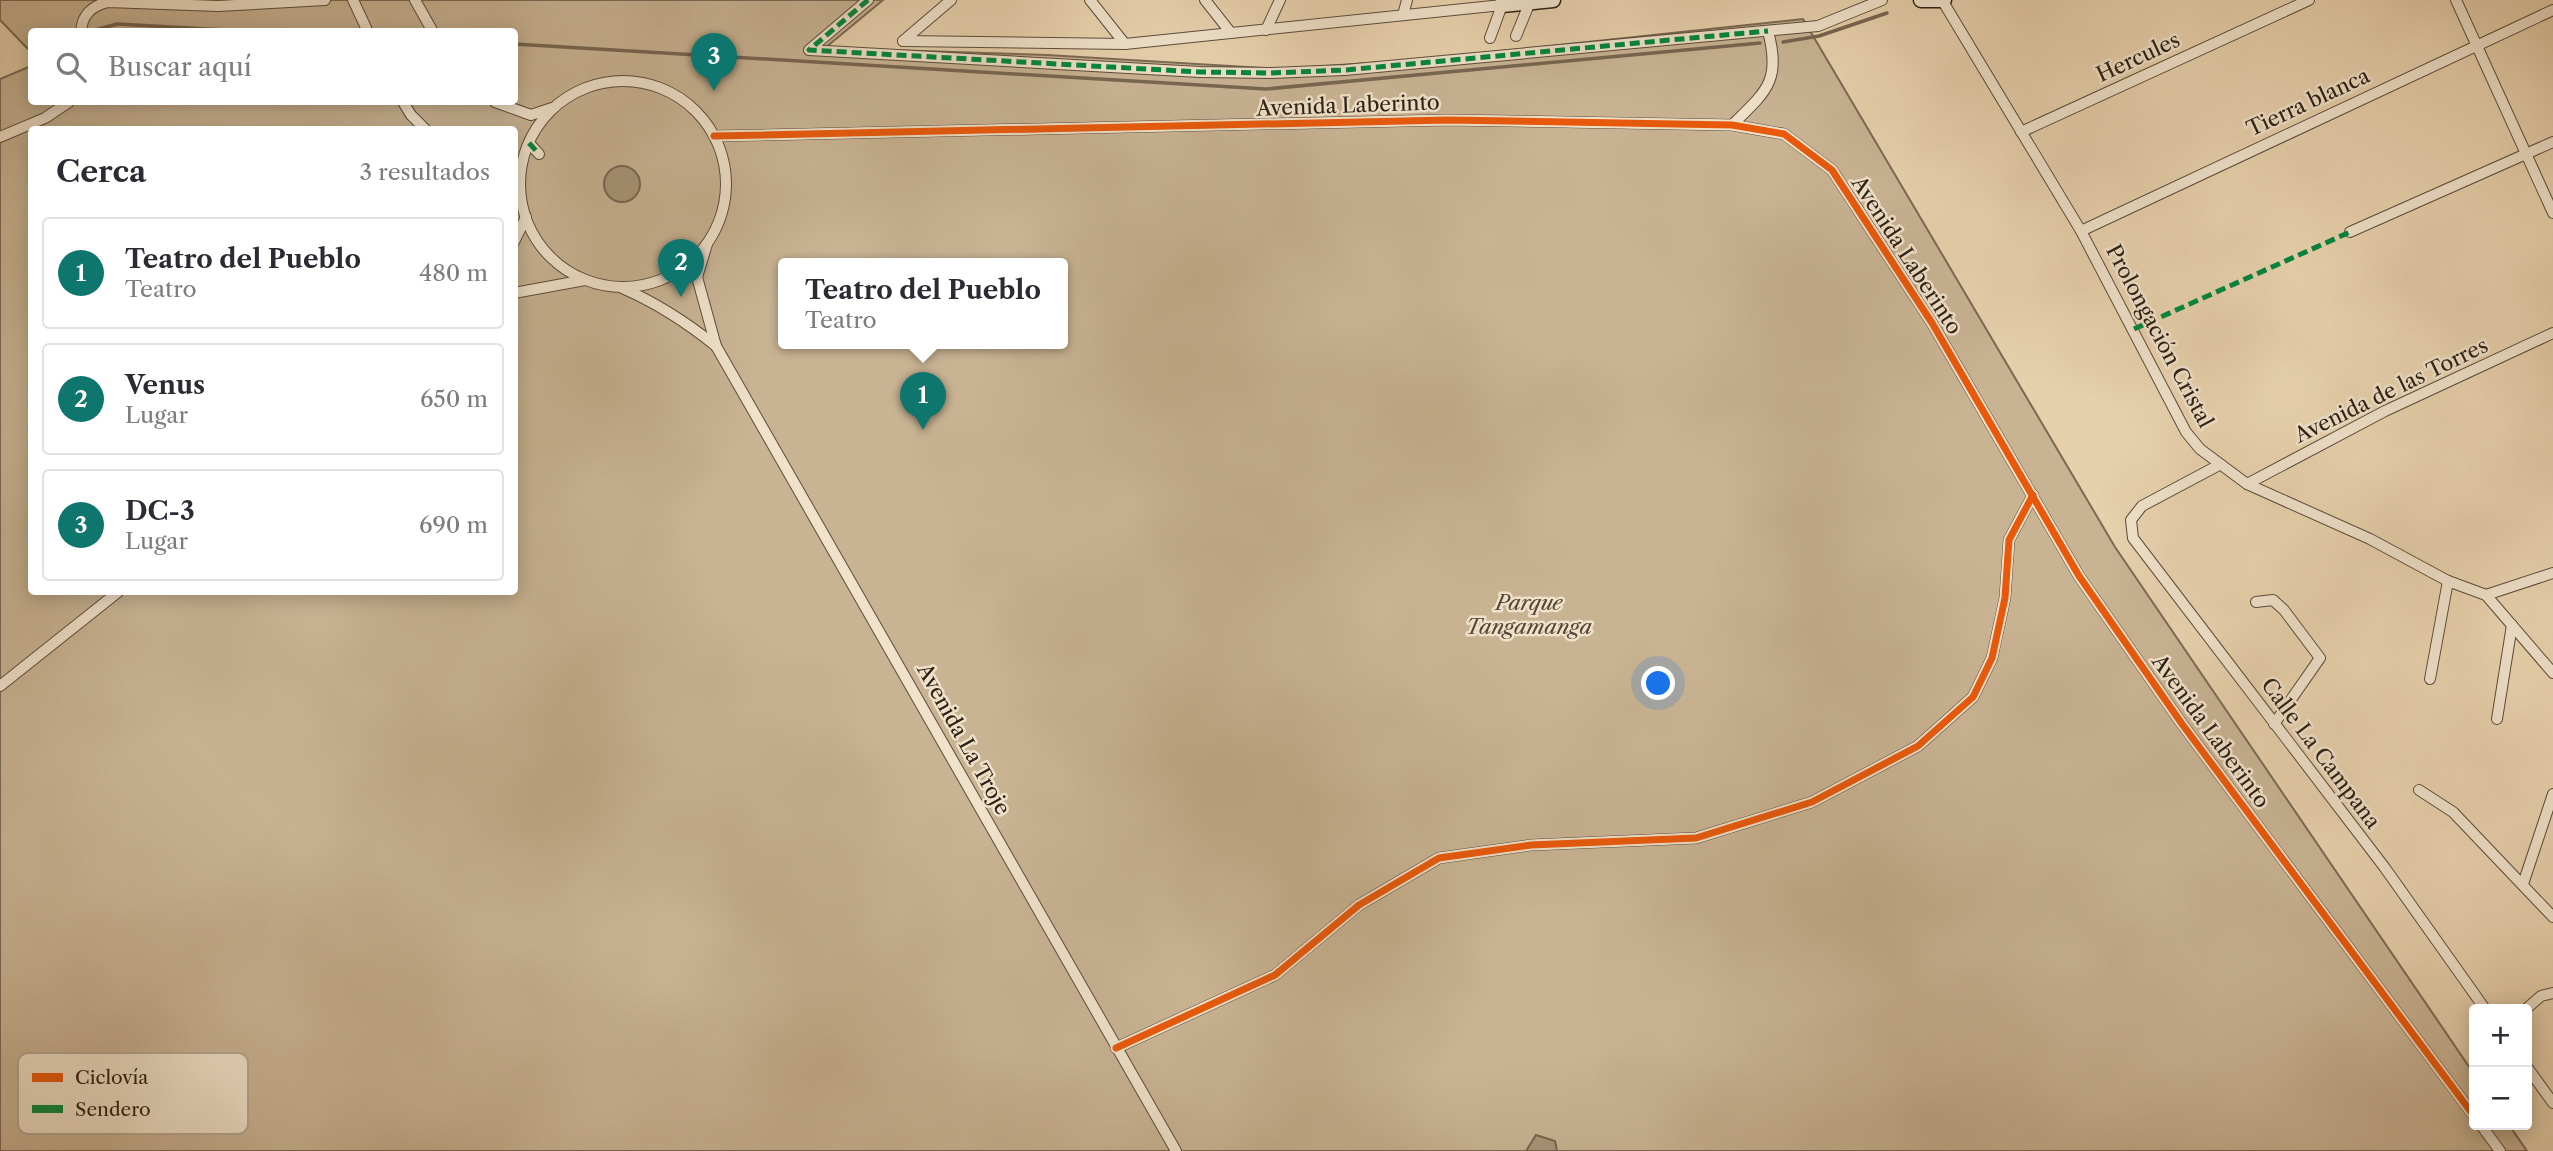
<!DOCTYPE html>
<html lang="es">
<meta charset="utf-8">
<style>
body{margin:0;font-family:"Libre Caslon Text",serif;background:#f2f2f3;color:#2b2b33}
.controls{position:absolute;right:21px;bottom:21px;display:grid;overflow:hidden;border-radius:7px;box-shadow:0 4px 18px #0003}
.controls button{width:63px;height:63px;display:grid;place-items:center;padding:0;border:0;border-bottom:2px solid #e1e1e2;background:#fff;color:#2b2b33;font:35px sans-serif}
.you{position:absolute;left:1659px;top:684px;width:24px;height:24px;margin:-18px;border:5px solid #fff;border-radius:50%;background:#1a73e8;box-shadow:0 0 0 10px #1a73e833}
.badge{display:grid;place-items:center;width:46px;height:46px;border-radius:50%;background:#0f766e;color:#fff;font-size:23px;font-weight:700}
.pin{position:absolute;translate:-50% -58px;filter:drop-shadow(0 2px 4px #0008)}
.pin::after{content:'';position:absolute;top:37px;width:24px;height:21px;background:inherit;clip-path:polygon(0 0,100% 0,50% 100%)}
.popup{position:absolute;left:778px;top:258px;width:290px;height:91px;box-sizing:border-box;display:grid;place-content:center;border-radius:7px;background:#fff;filter:drop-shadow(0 2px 5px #0005);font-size:23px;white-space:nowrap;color:#7c7c81}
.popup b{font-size:26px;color:#2b2b33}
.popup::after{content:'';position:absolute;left:50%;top:100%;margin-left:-14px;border:14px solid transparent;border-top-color:#fff}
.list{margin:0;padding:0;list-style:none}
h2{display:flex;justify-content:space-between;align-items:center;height:91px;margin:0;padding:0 28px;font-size:30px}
h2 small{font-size:23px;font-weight:400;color:#7c7c81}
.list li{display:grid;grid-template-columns:46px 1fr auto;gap:21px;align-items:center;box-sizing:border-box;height:112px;margin:0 14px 14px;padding:0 14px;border:2px solid #e1e1e2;border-radius:7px}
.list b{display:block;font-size:26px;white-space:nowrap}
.list p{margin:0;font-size:23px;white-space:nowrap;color:#7c7c81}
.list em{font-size:23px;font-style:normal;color:#7c7c81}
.icon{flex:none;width:38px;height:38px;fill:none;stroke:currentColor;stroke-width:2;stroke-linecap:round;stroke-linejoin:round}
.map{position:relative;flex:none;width:2553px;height:1151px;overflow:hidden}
.search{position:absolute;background:#fff;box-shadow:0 4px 18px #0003;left:28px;top:28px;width:490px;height:77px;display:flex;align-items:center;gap:18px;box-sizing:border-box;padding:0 24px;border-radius:7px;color:#7c7c81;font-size:26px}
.panel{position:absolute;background:#fff;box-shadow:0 4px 18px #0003;left:28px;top:126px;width:490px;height:469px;border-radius:7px}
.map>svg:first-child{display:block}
</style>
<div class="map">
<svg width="2553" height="1151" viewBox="0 0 2553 1151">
<rect width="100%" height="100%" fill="#e7d1ad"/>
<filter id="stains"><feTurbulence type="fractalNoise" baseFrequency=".00286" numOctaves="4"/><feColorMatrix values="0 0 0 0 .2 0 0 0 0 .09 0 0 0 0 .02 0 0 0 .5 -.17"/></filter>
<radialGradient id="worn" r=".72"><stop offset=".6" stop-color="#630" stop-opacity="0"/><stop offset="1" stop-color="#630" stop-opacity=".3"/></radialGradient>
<path fill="#c8b393" stroke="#7b6a54" stroke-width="2" fill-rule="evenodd" d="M0,0h883l-58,48 222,7 233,14 148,-10 375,-40 312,528 359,527v51h35l18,26h-2527v-1072l31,-13 1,36h482v-70h-482l-1,27 -2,-9 -29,-30zM32,130h482v462h-482zM783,264h280v80h-280z"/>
<g fill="#a89579" stroke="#776651" stroke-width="2">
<circle cx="622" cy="184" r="18"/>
<path d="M1536,1135l19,6 2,10h-31z"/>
</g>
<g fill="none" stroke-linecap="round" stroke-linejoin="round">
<g stroke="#776651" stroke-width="3.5">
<path d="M241,31l1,1"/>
<path d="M88,32l29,-8 109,6"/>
<path d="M1783,42l36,-6 68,-23"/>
<path d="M514,44l752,45 494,-46"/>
<path d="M31,56l1,-1"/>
</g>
<defs>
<g id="street">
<path d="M353,0l15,32"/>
<path d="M415,0l18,32"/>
<path d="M868,0l-59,50 391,22 71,1 74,-3 473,-44 64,-26"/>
<path d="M1090,0l35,44"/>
<path d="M1205,0l26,33"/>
<path d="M1942,0l139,231 105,201 14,17 47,35 123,55 78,42 38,14 67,78"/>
<path d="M2456,0l97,213"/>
<path d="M1403,15l4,-15"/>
<path d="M1266,30l14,-30"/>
<path d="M81,32c1,-18 11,-26 27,-30l110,4 107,-6"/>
<path d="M1516,36l14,-34"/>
<path d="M903,41l222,3 377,-39 -12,33"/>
<path d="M903,41l48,-41"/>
<circle cx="623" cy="184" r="103"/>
<path d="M403,102l8,13 15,15"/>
<path d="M495,102l36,13 21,-7"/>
<path d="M1732,125c35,-34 49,-44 36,-94"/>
<path d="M2021,132l288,-132"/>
<path d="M714,136l734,-16 284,5 52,9 48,36 100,153 147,253 103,148 292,392"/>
<path d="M0,137l45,-19 24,-16"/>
<path d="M529,143l10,11"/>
<path d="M2081,231l472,-221"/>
<path d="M2350,232l203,-90"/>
<path d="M514,242l12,-25"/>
<path d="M707,244l-10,33 19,69 460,805"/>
<path d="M622,288c35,15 64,34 94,58"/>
<path d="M514,293l71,-13"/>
<path d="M2219,465l-77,41 -11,14 2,18 252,330 100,141"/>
<path d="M2247,484l138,-73 168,-78"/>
<path d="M2486,595l67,-22"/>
<path d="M2256,602l17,-2 11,10 36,48 -46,66"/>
<path d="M2430,679l18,-98"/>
<path d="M0,686l118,-94"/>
<path d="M2497,719l15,-94"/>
<path d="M2419,790l34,22 100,105"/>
<path d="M2523,884l30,-90"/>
<path d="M2526,1009l15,-13 12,-3"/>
<path d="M1116,1048l159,-73 84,-70 80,-47 92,-13 165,-7 116,-36 106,-56 55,-49 19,-39 13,-60 4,-58 24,-45"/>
<path d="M2527,1067l26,36"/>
<path d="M2481,1125l19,26"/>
</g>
<g id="secondary">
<path d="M1503,0l-1,5 51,-5"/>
<path d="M1921,0h23"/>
</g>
</defs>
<use href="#street" stroke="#5c4c3a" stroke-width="12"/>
<use href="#secondary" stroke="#2e2014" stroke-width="17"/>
<use href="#street" stroke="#efe1ca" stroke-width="10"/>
<use href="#secondary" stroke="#efe1ca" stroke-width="14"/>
<g stroke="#00873e" stroke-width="5" stroke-dasharray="10 5" stroke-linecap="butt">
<path d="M868,0l-59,50 391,22 71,1 74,-3 423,-39"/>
<path d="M529,143l10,11"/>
<path d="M2134,329l216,-97"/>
</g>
<defs>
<g id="cycleway">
<path d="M714,136l734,-16 284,5 52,9 48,36 100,153 147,253 103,148 292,392"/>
<path d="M1116,1048l159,-73 84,-70 80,-47 92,-13 165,-7 116,-36 106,-56 55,-49 19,-39 13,-60 4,-58 24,-45"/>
</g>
</defs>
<use href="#cycleway" stroke="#efe1ca" stroke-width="11"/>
<use href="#cycleway" stroke="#e8590c" stroke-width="7"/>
</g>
<g text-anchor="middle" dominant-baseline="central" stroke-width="5" stroke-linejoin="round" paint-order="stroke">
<g font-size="21" fill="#2e2014" stroke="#efe1ca">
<text transform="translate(2138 57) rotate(-25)">Hercules</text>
<text transform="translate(2308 102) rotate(-25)">Tierra blanca</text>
<text transform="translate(1348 105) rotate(-2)">Avenida Laberinto</text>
<text transform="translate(1907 255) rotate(57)">Avenida Laberinto</text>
<text transform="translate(2160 336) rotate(62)">Prolongación Cristal</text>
<text transform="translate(2391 390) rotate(-26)">Avenida de las Torres</text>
<text transform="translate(2211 731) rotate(54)">Avenida Laberinto</text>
<text transform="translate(964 739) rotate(61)">Avenida La Troje</text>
<text transform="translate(2321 753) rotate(53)">Calle La Campana</text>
</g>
<g font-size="21" font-style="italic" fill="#544534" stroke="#efe1ca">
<text x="1529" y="602">Parque<tspan x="1529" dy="24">Tangamanga</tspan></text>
</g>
</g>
<rect x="18" y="1053" width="230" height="81" rx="10" fill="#efe1ca" stroke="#b5a793" stroke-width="2"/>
<rect x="32" y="1073" width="31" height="9" fill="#e8590c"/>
<rect x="32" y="1105" width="31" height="8" fill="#00873e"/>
<g font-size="19" fill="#2e2014">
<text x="75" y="1084">Ciclovía</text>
<text x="75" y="1116">Sendero</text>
</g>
<rect width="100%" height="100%" filter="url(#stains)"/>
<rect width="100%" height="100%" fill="url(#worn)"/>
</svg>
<div class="controls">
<button>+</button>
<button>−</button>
</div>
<div class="you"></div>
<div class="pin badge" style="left:923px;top:430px">1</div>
<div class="popup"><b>Teatro del Pueblo</b>Teatro</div>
<div class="pin badge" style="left:681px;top:297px">2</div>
<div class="pin badge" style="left:714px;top:91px">3</div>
<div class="search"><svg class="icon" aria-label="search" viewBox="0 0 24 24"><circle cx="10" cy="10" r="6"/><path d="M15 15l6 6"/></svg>Buscar aquí</div>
<section class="panel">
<h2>Cerca<small>3 resultados</small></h2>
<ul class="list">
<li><span class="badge">1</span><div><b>Teatro del Pueblo</b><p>Teatro</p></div><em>480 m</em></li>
<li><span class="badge">2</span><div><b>Venus</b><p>Lugar</p></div><em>650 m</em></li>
<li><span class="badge">3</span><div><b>DC-3</b><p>Lugar</p></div><em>690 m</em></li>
</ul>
</section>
</div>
